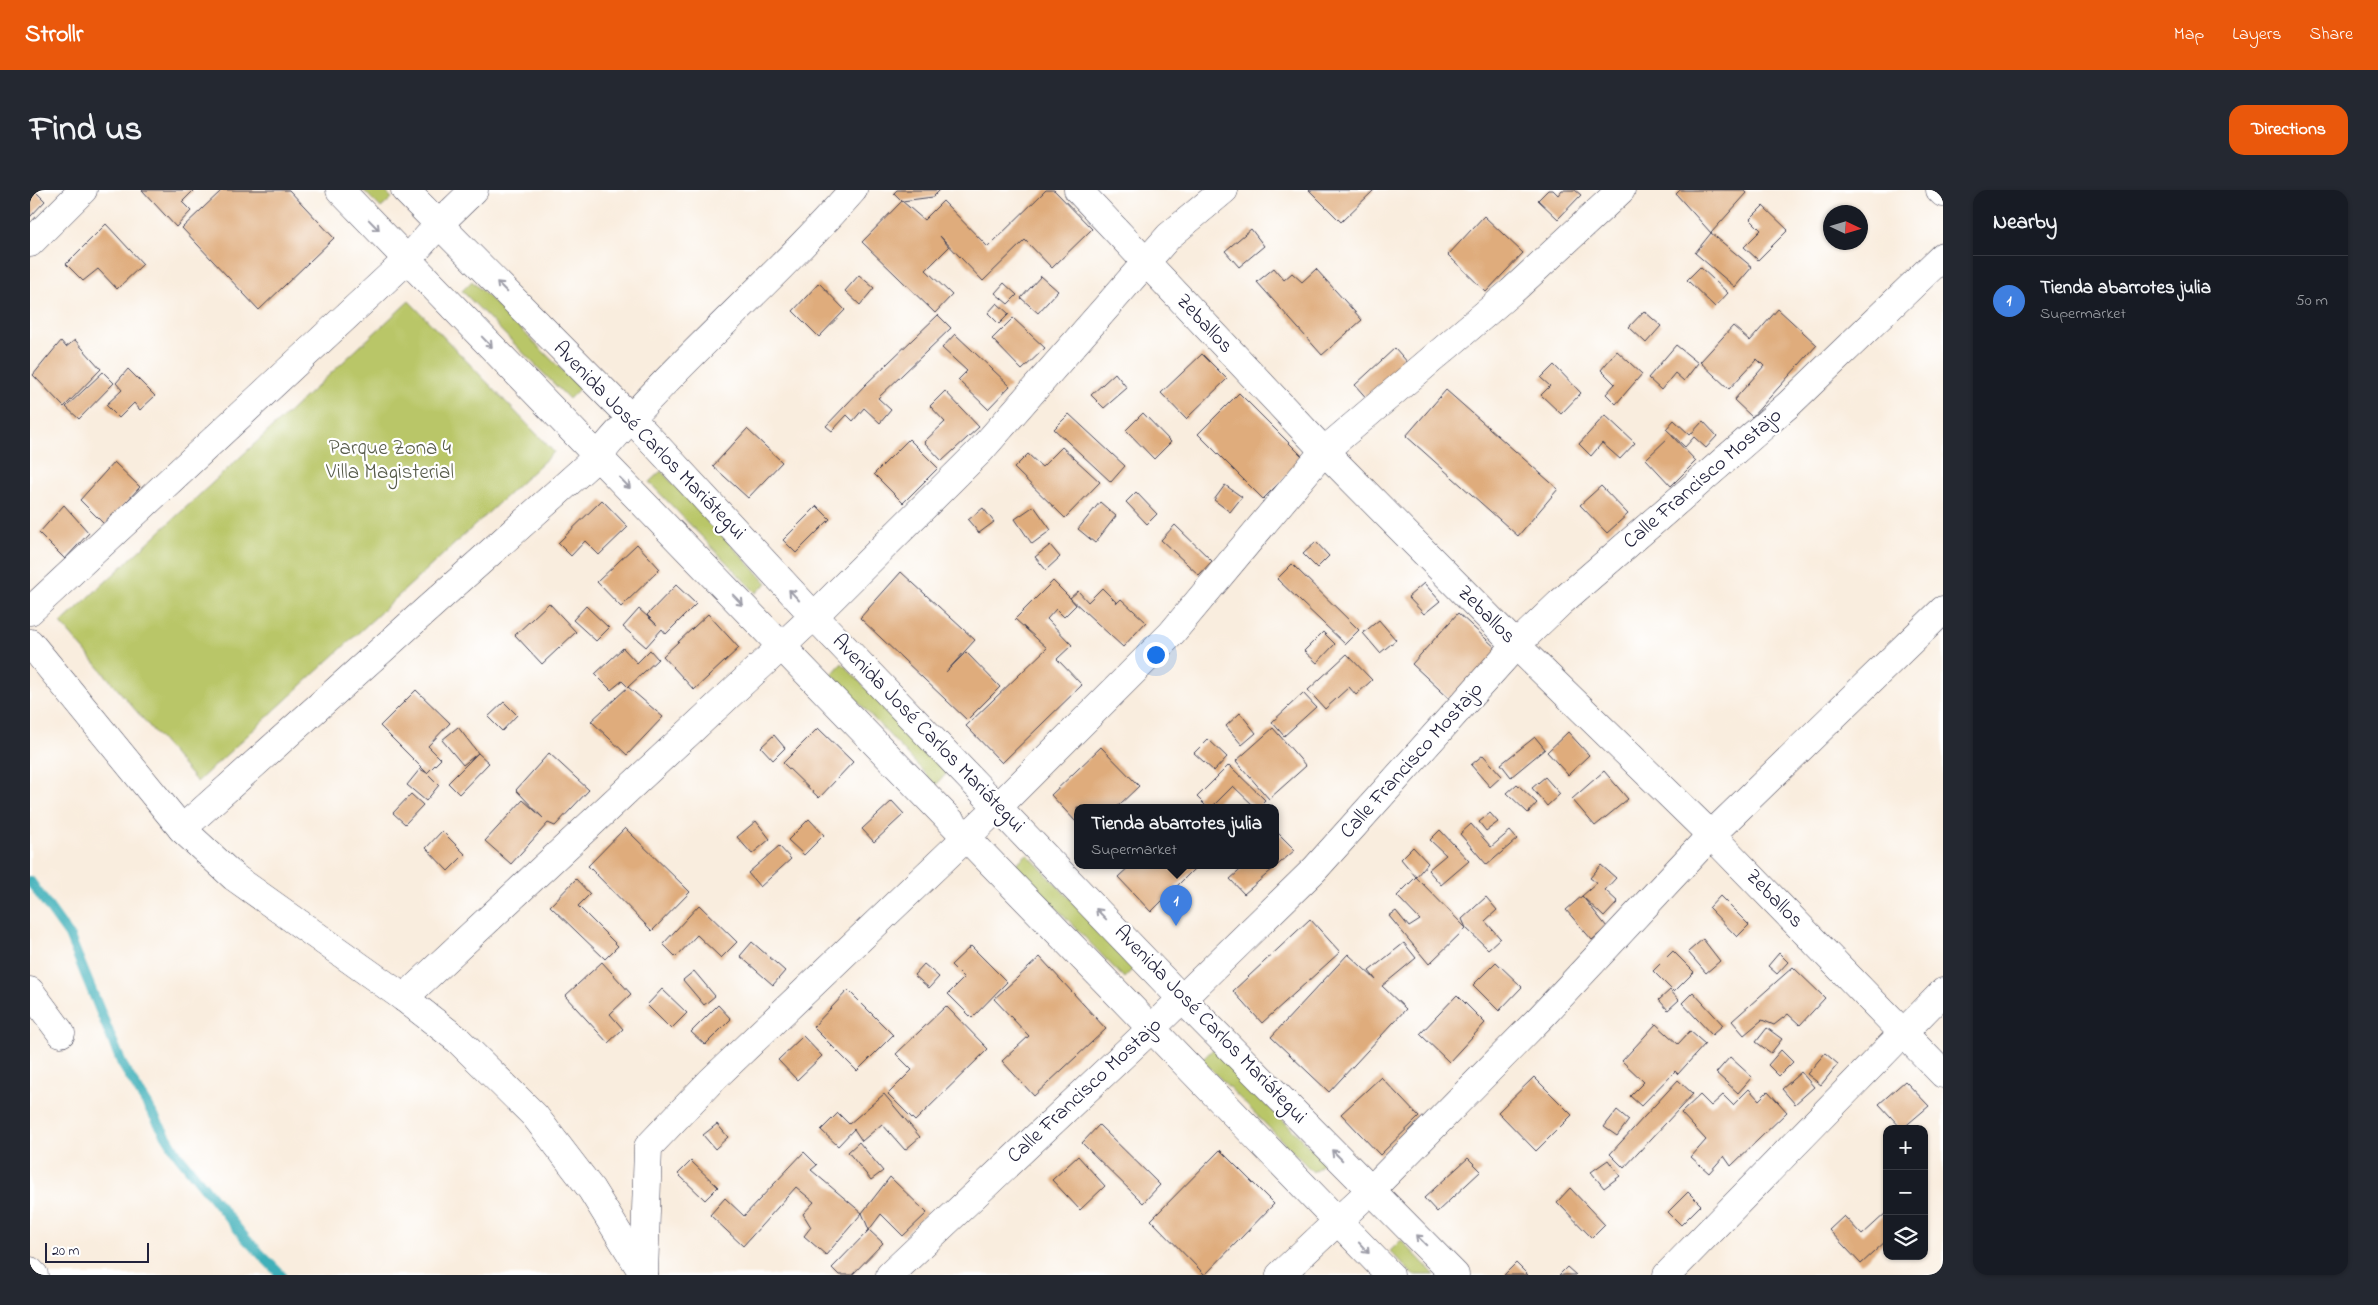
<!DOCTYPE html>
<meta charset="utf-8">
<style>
body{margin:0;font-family:"Indie Flower",sans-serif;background:#242831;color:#f1f3f6}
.controls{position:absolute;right:15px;bottom:15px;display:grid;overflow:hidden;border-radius:10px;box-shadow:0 1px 4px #0004}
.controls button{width:45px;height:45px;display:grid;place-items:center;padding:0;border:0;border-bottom:1px solid #363941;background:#171b24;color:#f1f3f6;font:25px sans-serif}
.compass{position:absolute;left:1793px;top:15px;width:45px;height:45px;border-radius:50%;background:#171b24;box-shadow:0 1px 4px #0004;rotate:94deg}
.scale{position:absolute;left:15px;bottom:12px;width:104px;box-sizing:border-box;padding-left:5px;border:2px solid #22223b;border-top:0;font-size:14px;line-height:18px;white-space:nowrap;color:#22223b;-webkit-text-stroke:4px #fff;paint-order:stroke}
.you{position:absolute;left:1125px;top:464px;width:18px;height:18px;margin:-12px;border:4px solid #fff;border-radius:50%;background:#1a73e8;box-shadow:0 0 0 8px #1a73e833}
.badge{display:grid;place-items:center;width:32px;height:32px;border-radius:50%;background:#ea580c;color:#fff;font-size:16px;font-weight:700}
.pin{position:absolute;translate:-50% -41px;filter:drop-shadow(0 1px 2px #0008)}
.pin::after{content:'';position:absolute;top:26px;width:18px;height:15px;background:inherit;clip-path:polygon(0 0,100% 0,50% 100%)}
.popup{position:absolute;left:1044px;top:614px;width:205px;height:65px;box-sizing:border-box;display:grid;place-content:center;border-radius:10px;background:#171b24;filter:drop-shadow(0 1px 4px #0005);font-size:16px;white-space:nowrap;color:#9ea1a6}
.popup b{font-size:19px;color:#f1f3f6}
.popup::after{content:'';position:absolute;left:50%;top:100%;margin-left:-10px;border:10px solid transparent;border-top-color:#171b24}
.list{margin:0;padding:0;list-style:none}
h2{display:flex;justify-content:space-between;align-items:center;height:65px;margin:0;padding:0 20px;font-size:21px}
h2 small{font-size:16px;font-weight:400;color:#9ea1a6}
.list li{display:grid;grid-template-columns:32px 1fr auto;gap:15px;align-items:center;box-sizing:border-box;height:90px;padding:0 20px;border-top:1px solid #363941}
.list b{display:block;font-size:19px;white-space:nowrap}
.list p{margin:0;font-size:16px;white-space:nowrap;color:#9ea1a6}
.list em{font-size:16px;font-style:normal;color:#9ea1a6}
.icon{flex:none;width:28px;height:28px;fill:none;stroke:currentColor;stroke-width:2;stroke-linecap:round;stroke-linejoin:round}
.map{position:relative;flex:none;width:1913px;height:1085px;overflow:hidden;border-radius:15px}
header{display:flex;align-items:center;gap:30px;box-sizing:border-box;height:70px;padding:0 25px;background:#ea580c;color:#fff}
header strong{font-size:24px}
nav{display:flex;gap:28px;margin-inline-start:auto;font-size:18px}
.intro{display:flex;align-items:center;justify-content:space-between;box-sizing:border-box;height:120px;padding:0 30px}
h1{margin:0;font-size:35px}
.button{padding:12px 22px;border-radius:15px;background:#ea580c;color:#fff;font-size:18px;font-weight:700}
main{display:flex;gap:30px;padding:0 30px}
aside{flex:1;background:#171b24;border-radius:15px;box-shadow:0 1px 4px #0004}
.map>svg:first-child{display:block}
</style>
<header>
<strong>Strollr</strong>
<nav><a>Map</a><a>Layers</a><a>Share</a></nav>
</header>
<div class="intro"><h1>Find us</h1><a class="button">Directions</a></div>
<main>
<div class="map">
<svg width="1913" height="1085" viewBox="0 0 1913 1085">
<rect width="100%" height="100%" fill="#fff"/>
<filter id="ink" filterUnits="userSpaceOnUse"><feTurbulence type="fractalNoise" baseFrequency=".02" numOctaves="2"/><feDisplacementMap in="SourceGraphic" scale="10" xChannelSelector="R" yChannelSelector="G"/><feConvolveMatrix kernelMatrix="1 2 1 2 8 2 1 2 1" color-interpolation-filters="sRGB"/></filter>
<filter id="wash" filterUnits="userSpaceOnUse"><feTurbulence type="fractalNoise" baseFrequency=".0096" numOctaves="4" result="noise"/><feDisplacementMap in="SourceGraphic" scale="20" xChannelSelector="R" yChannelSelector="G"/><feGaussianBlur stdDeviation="1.12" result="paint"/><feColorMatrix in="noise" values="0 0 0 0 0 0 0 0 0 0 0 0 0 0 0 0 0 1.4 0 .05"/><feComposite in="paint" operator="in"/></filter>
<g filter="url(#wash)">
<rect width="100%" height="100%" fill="#f9edde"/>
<g fill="#b9c667" stroke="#6e7451">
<path d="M333,0h21l8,8 -11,10z"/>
<path d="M442,91l108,107 -11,11 -107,-108z"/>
<path d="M379,111l145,151 -357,330 -136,-159z"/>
<path d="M631,281l106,112 -11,10 -107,-111z"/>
<path d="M812,473l105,110 -11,12 -104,-111z"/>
<path d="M997,664l108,113 -11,11 -109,-113z"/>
<path d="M1183,859l111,113 -11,10 -111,-112z"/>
<path d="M1371,1050l34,35h-22l-23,-24z"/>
</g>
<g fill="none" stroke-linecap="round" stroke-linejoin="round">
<path stroke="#3fb0b9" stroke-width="10" d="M0,691l39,54 53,129 56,91 68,84 35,36"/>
</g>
<g id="blocks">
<g fill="#dfac7b">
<path d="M0,0h4l11,11 -15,16z"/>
<path d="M112,0h50l1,1 -11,11 9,9 -15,16z"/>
<path d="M192,0h67l45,48 -75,72 -77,-82z"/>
<path d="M867,0h43l-7,7 -31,4 -8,-8z"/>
<path d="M1016,0h8l38,39 -40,39 -27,-28 -42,41 -43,-45 9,11 -23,23 26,25 -17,18 -73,-71 40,-41 22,19 19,-19 45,46z"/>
<path d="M1279,0h65l-33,32z"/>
<path d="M1518,0h5l5,5 4,-5h13l6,5 -23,24 -20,-19z"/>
<path d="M1650,0h64l3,3 -36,40 -35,-39z"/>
<path d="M1733,16l25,24 -30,30 -14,-13 17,-17 -11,-11z"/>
<path d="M1454,26l39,37 -37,39 -38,-37z"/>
<path d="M76,34l37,40 -26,25 -19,-20 -15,12 -17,-17z"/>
<path d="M1221,39l13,17 -25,21 -14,-16z"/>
<path d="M1681,43l41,34 -17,20 -40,-34z"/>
<path d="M1670,77l28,26 -13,14 -28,-27z"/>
<path d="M1244,78l10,12 8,-7 10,9 14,-13 46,51 -40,35 -65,-73z"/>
<path d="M829,85l15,13 -14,17 -15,-14z"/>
<path d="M1011,86l17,15 -20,22 -17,-15z"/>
<path d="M789,93l26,27 -26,27 -26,-26z"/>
<path d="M974,93l13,12 -9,9 -13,-11z"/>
<path d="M967,113l12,11 -10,10 -11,-11z"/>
<path d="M1748,119l39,36 -65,72 -18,-17 30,-34 -7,-7 -28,30 -29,-27 33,-36 17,15z"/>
<path d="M1614,121l17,15 -15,17 -17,-16z"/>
<path d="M908,125l13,13 -73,70 13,12 -11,13 -16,-15 -11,13 -6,-6 -15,16 -6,-5 39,-41z"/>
<path d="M983,128l32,30 -23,22 -30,-31z"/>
<path d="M925,144l55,52 -22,23 -30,-29 9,-9 -25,-23z"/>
<path d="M45,150l26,29 -37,38 -31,-32 28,-34 5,6z"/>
<path d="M1646,155l22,18 -14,18 -9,-8 -14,17 -13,-12z"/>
<path d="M1365,158l14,16 -40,37 -14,-16z"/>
<path d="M1587,161l25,23 -26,30 -10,-10 9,-10 -14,-14z"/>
<path d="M1172,164l25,25 -41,40 -25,-26z"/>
<path d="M1524,175l27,28 -20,21 -20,-19 9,-9 -9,-8z"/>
<path d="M98,179l27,27 -15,14 -6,-7 -15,15 -13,-13 16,-15 -6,-7z"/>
<path d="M73,182l11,11 -35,36 -13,-12z"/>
<path d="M1085,183l12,15 -23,20 -13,-13z"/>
<path d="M1416,200l112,99 -40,47 -112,-100z"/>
<path d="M915,201l34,36 -37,34 -18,-19 21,-20 -15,-16z"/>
<path d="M1209,203l65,65 -41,41 -65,-65z"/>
<path d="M1113,223l28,29 -17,17 -28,-29z"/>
<path d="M1039,224l56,52 -14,16 -57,-53z"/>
<path d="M1575,225l30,28 -15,16 -18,-16 -11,13 -12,-12z"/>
<path d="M1644,230l16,15 13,-14 14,15 -11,12 -12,-11 -9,10 -19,-18z"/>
<path d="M717,239l35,33 -34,36 -35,-32z"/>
<path d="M1641,245l25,26 -25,25 -25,-27z"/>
<path d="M879,249l29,29 -35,35 -29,-29z"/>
<path d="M1032,257l38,35 -35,36 -51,-50 14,-14 14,13z"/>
<path d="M84,272l26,25 -35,38 -25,-25z"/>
<path d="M1195,295l17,12 -12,15 -16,-12z"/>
<path d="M1571,296l27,28 -21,19 -27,-28z"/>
<path d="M1106,302l21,22 -10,10 -21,-22z"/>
<path d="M572,310l26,27 -29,28 -14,-14 -14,15 -13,-13z"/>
<path d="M1070,312l16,14 -21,27 -17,-14z"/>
<path d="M34,315l25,28 -24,26 -26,-26z"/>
<path d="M787,316l13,13 -34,34 -13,-13z"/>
<path d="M1004,316l17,24 -19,14 -17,-25z"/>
<path d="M953,318l11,14 -15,11 -11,-13z"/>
<path d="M1145,335l37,36 -13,14 -38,-35z"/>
<path d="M1286,352l13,14 -12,12 -14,-14z"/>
<path d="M607,354l23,25 -39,38 -24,-25z"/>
<path d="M1020,355l10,12 -14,13 -11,-13z"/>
<path d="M1262,374l67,66 -14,14 -68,-65z"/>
<path d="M871,382l74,68 -29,32 20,-20 34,35 -33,33 -107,-102z"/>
<path d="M1023,391l17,17 8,-7 10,11 14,-14 15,15 4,-4 25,23 -23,25 -53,-49 6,7 -12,12 -8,-8 -9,10 25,26 -15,14 25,26 -80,78 -36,-37 81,-78 -32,-29z"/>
<path d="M1394,393l16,18 -16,13 -16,-17z"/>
<path d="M646,395l20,19 -30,30 -4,-5 -16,18 -23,-20 16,-18 18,16 -10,-10z"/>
<path d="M519,413l27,29 -34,32 -27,-29z"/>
<path d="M556,416l23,22 -13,13 -23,-21z"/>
<path d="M1428,423l41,38 -45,52 -42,-39z"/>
<path d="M678,424l31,34 -45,42 -31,-34z"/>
<path d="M1349,430l17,20 -16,13 -17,-20z"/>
<path d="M1293,442l12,12 -18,19 -13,-12z"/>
<path d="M593,458l14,15 13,-13 8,9 -30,28 -6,-6 -11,9 -16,-16z"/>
<path d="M1317,464l25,26 -16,15 -7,-8 -24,22 -17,-19z"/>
<path d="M598,497l35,30 -36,38 -36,-34z"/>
<path d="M386,500l34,33 -22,23 13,13 -14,14 12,12 -13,16 -19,-16 13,-16 7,4 -47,-47z"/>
<path d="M1273,503l13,14 -32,29 -12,-14z"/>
<path d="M474,512l13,13 -15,16 -14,-14z"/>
<path d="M1210,523l16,20 -14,12 -16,-19z"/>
<path d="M428,537l20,26 -15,12 -21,-25z"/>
<path d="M788,538l35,34 -34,36 -36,-35z"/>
<path d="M1243,538l33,38 -37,33 -33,-38z"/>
<path d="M1538,542l21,23 -21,20 -21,-23z"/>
<path d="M744,545l11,13 -12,12 -12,-13z"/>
<path d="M1505,547l10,12 -34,28 -10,-13z"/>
<path d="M1178,549l19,18 -13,14 -20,-18z"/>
<path d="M1071,557l38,39 -22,21h-40v16l-26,-28z"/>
<path d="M448,563l11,10 -30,31 -11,-11z"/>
<path d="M519,563l40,37 -34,36 -7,-3 -37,41 -26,-23 38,-41 20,18 -27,-28z"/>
<path d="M1453,565l19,21 -12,11 -19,-22z"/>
<path d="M1199,575l36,35 -7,7h-3l-22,-21 -21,21h-5l-10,-10z"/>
<path d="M1574,581l24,28 -33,27 -23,-27z"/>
<path d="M1515,587l15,17 -13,12 -15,-18z"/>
<path d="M1487,594l20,19 -9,10 -21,-20z"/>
<path d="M381,604l12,11 -18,19 -12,-11z"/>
<path d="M862,611l12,13 -30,28 -12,-13z"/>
<path d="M1460,623l8,9 -12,9 -7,-9z"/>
<path d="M779,629l15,16 -20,20 -16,-15z"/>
<path d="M726,631l14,18 -18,15 -15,-17z"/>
<path d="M1441,634l20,23 19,-16 7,8 -30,26 -27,-31z"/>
<path d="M595,638l65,64 -38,39 -64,-65z"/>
<path d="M1245,640l20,20 -51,44 -14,-15 16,-14h29z"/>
<path d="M1410,640l29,31 -28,24 -13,-15 18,-15 -16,-15z"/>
<path d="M412,641l23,23 -17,17 -22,-23z"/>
<path d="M749,656l12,13 -31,28 -12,-14z"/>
<path d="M1383,657l15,16 -12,14 -15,-18z"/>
<path d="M1101,675h67l-47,47 -33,-35z"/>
<path d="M1571,675l15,13 -11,12 13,12 -14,15 -22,-21 15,-13 -7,-5z"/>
<path d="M1386,687l50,51 -37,36 -40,-48 7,-5 13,16 11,-7 -23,-24z"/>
<path d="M546,689l14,15 -12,12 40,40 -13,13 -55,-53z"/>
<path d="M1552,706l25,31 -15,13 -26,-30z"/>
<path d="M1690,706l29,29 -12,12 -28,-29z"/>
<path d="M1456,707l11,13 -12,11 15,17 -12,11 -22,-21 -4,-9z"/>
<path d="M669,715l38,37 -16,16 -24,-23 -21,22 -13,-13z"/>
<path d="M1280,729l30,33 -78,71 -29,-32z"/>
<path d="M1673,749l17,22 -14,12 -18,-21z"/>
<path d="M722,752l33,29 -12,14 -33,-29z"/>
<path d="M1374,753l12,15 -34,28 24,23 -77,83 -58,-55 77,-83 28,26 -7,-9z"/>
<path d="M941,756l36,36 -35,36 -24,-24 16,-16 -13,-13z"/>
<path d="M1643,761l21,21 -20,20 -21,-21z"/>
<path d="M1749,763l9,9 -11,12 -9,-8z"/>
<path d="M1010,767l66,72 -72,67 -32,-35 27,-25 -35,-37z"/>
<path d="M572,772l29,32 -21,20 13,15 -15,14 -43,-47z"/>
<path d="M1466,772l26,25 -23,24 -26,-26z"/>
<path d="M894,774l15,13 -10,11 -15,-13z"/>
<path d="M1763,777l32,31 -25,27 -12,-11 -14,11 -12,-5 -18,15 -12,-14z"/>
<path d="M664,781l21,25 -11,9 -21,-25z"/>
<path d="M632,799l25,24 -16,16 -24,-24z"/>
<path d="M818,800l45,45 -36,36 -44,-44z"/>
<path d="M1640,800l9,10 -11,10 -9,-10z"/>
<path d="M1663,802l30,33 -11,10 -30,-32z"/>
<path d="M1427,805l28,28 -36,39 -29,-28z"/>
<path d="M688,815l13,14 -26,26 -14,-13z"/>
<path d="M916,816l42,43 -73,72 -27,-27 24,-24 -16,-16z"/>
<path d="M1626,834l22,20 12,-13 15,13 -27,30 -3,-3 -34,35 -11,-10 14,-14 -22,-21z"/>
<path d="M1737,838l15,11 -11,14 -15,-11z"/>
<path d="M773,846l19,20 -25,24 -19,-20z"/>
<path d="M1751,860l12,12 -14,14 -11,-11z"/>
<path d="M1795,863l13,11 -17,21 -14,-11z"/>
<path d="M1700,867l22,20 -14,16 -22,-20z"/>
<path d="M1771,882l13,15 -19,17 -13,-15z"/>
<path d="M1351,887l38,40 -39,38 -39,-41z"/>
<path d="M1504,887l38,38 -36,36 -38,-39z"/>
<path d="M1648,890l15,14 -69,74 -14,-14z"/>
<path d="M1875,891l24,25 -27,23 -23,-25z"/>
<path d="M1719,899l10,11 9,-9 19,21 -56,54 -7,-10 -15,17 -18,-16 15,-17 -25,-27 19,-18 11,11 12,-11 10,10z"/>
<path d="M854,904l36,43 -15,13 -23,-26 -20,17 -8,-12 -16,17 -17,-16 17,-17 11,11z"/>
<path d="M1587,920l12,10 -12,16 -13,-9z"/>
<path d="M687,934l11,13 -13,12 -12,-14z"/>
<path d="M1069,935l61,60 -17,18 -61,-60z"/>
<path d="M829,952l24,29 -12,9 -23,-28z"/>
<path d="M1190,960l54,54 -69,71 -54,-55z"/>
<path d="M774,962l13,13 -6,5 51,43 -36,42 -22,-19 7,-9 -8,-13 11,-12 -18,-15 -53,59 -33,-31 15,-17 19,18z"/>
<path d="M1048,966l27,30 -25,24 -28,-30z"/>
<path d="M1438,968l13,13 -44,41 -13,-14z"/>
<path d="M1578,970l12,16 -16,12 -13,-16z"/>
<path d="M661,971l27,26 -13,13 -27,-26z"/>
<path d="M860,987l37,36 -24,23 -22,-22 -12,16 -7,-17z"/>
<path d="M1540,998l35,37 -13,13 -35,-36z"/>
<path d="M1658,1002l13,13 -20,20 -13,-13z"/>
<path d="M1857,1022v28l-26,24 -32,-34 15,-14 18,19z"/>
<path d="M839,1040l14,13 -31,32h-13l-7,-7z"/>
<path d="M1486,1073l12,12h-24z"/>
<path d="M1537,1077l9,8h-17z"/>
</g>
</g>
</g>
<g filter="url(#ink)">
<use href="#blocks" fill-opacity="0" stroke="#424053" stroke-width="1"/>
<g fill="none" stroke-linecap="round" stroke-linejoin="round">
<defs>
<g id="minor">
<path d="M310,0l1050,1085"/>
<path d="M375,0l225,227 184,199 368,383 273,276"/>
<path d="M1048,0l246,261 192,194 195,190 232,239"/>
<path d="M1910,0l3,3"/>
<path d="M0,53l53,-53"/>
<path d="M0,421l378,-352 31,-35 35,-34"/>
<path d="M0,453l152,186 52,48 170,121 54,42 77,76 56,73 53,86"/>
<path d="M152,639l416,-373c79,-95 174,-173 255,-266"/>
<path d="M0,801l31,42"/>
<path d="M374,808l410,-382 167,-166 188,-214 55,-46"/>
<path d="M0,1081l4,4"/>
<path d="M614,1085l4,-128 62,-65 288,-275 173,-173 153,-183 187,-159 110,-102"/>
<path d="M860,1085l262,-247 163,-159 201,-224 44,-42 229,-199 154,-148"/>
<path d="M1250,1085l91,-85 171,-174 169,-181 232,-225"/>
<path d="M1637,1085l276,-283"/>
</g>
</defs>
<use href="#minor" stroke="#424053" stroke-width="29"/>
<use href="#minor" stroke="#fff" stroke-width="28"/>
</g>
<defs><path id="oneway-shaft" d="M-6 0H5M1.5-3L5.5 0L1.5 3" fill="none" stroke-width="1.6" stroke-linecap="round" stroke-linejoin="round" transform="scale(1.25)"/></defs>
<g stroke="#9c9ca7">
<use href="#oneway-shaft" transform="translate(344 35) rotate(46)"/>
<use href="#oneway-shaft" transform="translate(472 97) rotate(-135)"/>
<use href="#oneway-shaft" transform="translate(457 152) rotate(46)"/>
<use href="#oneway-shaft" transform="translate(595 293) rotate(46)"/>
<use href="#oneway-shaft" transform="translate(764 405) rotate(-133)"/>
<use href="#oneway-shaft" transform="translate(708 410) rotate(46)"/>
<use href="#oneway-shaft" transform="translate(1071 724) rotate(-134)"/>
<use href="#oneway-shaft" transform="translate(1307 965) rotate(-135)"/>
<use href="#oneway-shaft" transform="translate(1391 1050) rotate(-135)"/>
<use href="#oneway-shaft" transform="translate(1334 1058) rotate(47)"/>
</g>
</g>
<g text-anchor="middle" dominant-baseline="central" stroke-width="4.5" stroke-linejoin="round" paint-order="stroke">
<g font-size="21" fill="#22223b" stroke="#fff">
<text transform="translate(1174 134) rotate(47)">Zeballos</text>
<text transform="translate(619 251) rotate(46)">Avenida José Carlos Mariátegui</text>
<text transform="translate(1673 289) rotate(-41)">Calle Francisco Mostajo</text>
<text transform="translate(1456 425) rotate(45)">Zeballos</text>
<text transform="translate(898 544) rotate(46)">Avenida José Carlos Mariátegui</text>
<text transform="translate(1382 571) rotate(-48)">Calle Francisco Mostajo</text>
<text transform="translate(1744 709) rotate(46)">Zeballos</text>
<text transform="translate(1180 835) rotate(46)">Avenida José Carlos Mariátegui</text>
<text transform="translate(1055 901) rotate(-43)">Calle Francisco Mostajo</text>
</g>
<g font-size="21" fill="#575b4a" stroke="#fff">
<text x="360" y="259">Parque Zona 4<tspan x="360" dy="24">Villa Magisterial</tspan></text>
</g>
</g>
</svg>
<div class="controls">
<button>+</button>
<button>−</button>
<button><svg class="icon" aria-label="layers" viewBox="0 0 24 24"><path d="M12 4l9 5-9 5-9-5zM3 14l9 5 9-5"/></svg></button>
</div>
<svg class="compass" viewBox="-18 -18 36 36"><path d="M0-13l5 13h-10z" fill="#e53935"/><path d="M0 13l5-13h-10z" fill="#9ea1a6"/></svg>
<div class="scale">20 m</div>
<div class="you"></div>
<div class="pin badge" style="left:1146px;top:736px;background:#3f7fe0">1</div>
<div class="popup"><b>Tienda abarrotes julia</b>Supermarket</div>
</div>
<aside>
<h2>Nearby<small></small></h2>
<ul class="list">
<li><span class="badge" style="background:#3f7fe0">1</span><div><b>Tienda abarrotes julia</b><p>Supermarket</p></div><em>50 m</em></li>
</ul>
</aside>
</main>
